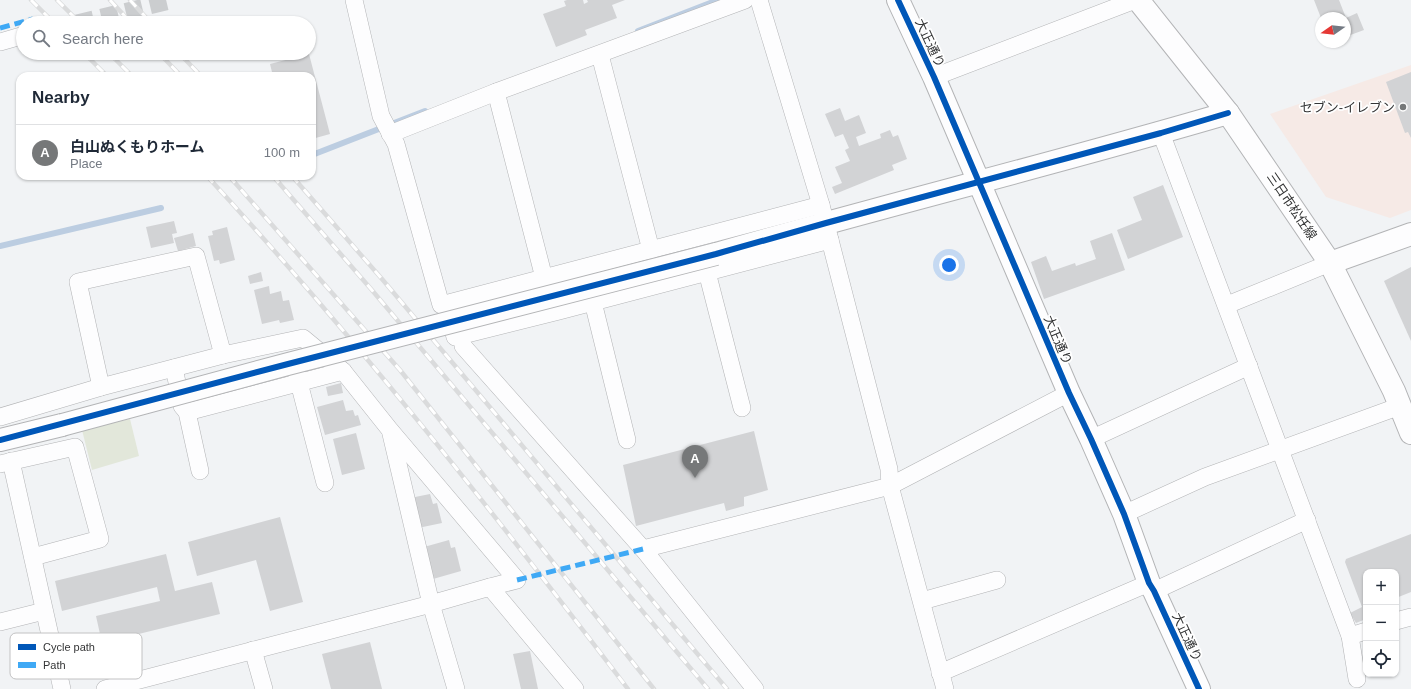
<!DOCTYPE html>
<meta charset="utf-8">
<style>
body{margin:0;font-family:Helvetica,"Noto Sans JP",sans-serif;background:#f6f6f7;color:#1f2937}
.controls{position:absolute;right:12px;bottom:12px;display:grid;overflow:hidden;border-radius:8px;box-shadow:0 1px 3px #0004}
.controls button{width:36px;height:36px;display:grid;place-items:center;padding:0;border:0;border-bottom:1px solid #e0e1e3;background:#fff;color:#1f2937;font:20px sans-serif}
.compass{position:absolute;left:1315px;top:12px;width:36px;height:36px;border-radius:50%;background:#fff;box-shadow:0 1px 3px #0004;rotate:256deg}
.you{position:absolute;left:949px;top:265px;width:14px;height:14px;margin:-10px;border:3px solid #fff;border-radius:50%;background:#1a73e8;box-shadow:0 0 0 6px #1a73e833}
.badge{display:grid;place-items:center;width:26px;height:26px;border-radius:50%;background:#767879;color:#fff;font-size:13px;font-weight:700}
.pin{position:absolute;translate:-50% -33px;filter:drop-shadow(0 1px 2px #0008)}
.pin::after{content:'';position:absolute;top:21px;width:14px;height:12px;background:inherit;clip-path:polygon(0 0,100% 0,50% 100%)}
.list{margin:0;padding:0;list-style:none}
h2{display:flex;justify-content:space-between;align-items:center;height:52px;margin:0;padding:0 16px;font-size:17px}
h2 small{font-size:13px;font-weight:400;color:#747a83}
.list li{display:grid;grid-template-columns:26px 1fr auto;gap:12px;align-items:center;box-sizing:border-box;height:56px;padding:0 16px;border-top:1px solid #e0e1e3}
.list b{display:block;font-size:15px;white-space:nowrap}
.list p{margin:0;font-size:13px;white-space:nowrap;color:#747a83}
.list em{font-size:13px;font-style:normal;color:#747a83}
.icon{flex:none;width:22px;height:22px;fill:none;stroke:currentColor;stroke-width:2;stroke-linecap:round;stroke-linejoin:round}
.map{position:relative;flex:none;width:1411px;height:689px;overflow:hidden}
.search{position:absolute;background:#fff;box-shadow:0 1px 3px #0004;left:16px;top:16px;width:300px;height:44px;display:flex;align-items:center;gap:10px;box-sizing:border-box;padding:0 14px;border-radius:22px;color:#747a83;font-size:15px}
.panel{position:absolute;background:#fff;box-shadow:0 1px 3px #0004;left:16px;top:72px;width:300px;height:108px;border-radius:12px}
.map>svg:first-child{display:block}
</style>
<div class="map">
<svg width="1411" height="689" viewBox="0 0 1411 689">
<rect width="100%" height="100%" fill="#f1f3f5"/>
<path fill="#f6eae6" d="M1411,65v145l-21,8 -64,-21 -56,-83z"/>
<path fill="#e2e7da" d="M130,419l9,37 -47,14 -10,-40z"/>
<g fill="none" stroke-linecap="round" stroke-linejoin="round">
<g stroke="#bccde1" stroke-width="6">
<path d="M638,31l80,-31"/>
<path d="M312,155l113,-44"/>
<path d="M0,246l161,-38"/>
</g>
</g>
<g fill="#d2d3d5">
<path d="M567,0h16l1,4 4,-2 -1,-2h38l-13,5 5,13 -32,12 2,5 -31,12 -13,-33 23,-8 -2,-5z"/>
<path d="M1314,0h25l7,18 11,-5 7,17 -19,7v-19h-24z"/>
<path d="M309,54l21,80 -18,5v-63h-39l-3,-12z"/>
<path d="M1411,72v66l-3,-6 -3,1 -19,-51z"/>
<path d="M840,108l5,13 14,-6 7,18 -10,4 3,9 22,-8 -1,-4 10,-4 3,7 5,-2 9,24 -15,6 2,5 -59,24 -3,-7 10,-4 -7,-16 15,-6 -5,-11 4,-2 -6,-14 -8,3 -10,-23z"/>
<path d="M1163,185l20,52 -55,22 -11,-29 25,-10 -9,-23z"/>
<path d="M174,221l3,12 -5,1 2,9 -23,5 -5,-21z"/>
<path d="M227,227l8,33 -15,4 -1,-4 -5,1 -6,-25 5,-1 -1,-4z"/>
<path d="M193,233l3,13 -18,5 -4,-13z"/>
<path d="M1112,233l13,37 -81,29 -13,-37 15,-6 6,15 23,-8 1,3 20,-7 -6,-18z"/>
<path d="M1411,267v74l-27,-60z"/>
<path d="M261,272l2,9 -13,3 -2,-8z"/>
<path d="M269,286l1,8 11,-3 2,10 6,-1 5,20 -14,3 -1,-3 -17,4 -8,-34z"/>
<path d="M341,383l2,10 -15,3 -2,-9z"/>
<path d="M343,400l3,11 7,-1 2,6 3,-1 3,10 -36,10 -8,-28z"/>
<path d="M754,431l14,59 -24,7v9l-18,5 -2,-8 -88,23 -13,-61z"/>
<path d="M356,433l9,36 -23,6 -9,-36z"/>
<path d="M430,494l3,10 4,-1 5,20 -24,5 -8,-30z"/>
<path d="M280,517l23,85 -33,9 -14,-51 -59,16 -9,-34z"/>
<path d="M1411,534v58l-15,6v-26h-30v47l-10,4 -6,-10 12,-6 -17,-45 1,-3z"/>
<path d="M449,540l2,8 4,-1 6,24 -28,8 -9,-32z"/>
<path d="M166,554l9,37 37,-9 8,32 -118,29 -6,-27 64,-15 -3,-14 -95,24 -7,-30z"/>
<path d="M370,642l12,47h-51l-9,-35z"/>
<path d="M530,651l8,38h-17l-8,-35z"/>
</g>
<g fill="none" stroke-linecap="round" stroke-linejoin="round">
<path stroke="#cbcdcf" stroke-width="17" stroke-dasharray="17 8" stroke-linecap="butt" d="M77,23l97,-23"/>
<defs>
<g id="minor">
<path d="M354,0l27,116 15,28 45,161 380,-100"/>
<path d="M759,0l62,205 68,264 1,17 55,203"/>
<path d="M0,42l21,-6"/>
<path d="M600,55l51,195"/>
<path d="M934,77l201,-77"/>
<path d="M496,92l48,186"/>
<path d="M1161,133l189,503 7,43"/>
<path d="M390,134l106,-42 249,-92"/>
<path d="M707,272l35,136"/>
<path d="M593,302l34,138"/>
<path d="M1227,305l103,-42"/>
<path d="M448,310l7,27 104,-26 271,-71"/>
<path d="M463,346l180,203 112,140"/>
<path d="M174,368l8,38 5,6 13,59"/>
<path d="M296,371l29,112"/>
<path d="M101,387l-23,-105 118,-26 27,99"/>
<path d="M187,412l156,-41"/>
<path d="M0,417l101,-30 122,-32 80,-17 40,33 47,59 127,150 -27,7"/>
<path d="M391,434l40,170 25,85"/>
<path d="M1091,439l158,-73"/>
<path d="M11,461l51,228"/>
<path d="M0,464l75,-17 25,92 -67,18"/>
<path d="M1124,514l81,-37 195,-71"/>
<path d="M643,549l247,-63 179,-93"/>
<path d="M1154,591l153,-71"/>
<path d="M922,601l75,-21"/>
<path d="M1396,621l15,-4"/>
<path d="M0,622l44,-11"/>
<path d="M1350,636l16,-5"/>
<path d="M253,650l11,39"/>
<path d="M940,673l209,-90"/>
<path d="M105,689l326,-85 59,-17 85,102"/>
</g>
<g id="tertiary">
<path d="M898,0l36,77 135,316 22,46 33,75 25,69 5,8 45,98"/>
<path d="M716,254c170,-49 342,-91 512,-141"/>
<path d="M1330,263l81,-29"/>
<path d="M0,440l62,-15"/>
</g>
<path id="secondary" d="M1138,0l90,113 102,150 64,128 17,42"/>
</defs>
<use href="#minor" stroke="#b3b4b6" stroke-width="18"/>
<use href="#tertiary" stroke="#b3b4b6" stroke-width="24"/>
<use href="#secondary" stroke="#b3b4b6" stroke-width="24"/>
<use href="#minor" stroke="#fdfdfe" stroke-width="17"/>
<use href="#tertiary" stroke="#fdfdfe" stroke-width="22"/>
<use href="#secondary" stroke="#fdfdfe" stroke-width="22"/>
<defs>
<g id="rail">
<path d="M31,0l23,23"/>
<path d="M57,0l23,23"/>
<path d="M110,0l21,23"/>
<path d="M130,0l21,23"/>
<path d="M84,53l23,23"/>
<path d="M109,53l23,23"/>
<path d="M159,53l22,23"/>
<path d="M179,53l22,23"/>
<path d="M207,176c150,163 287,337 421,513"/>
<path d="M229,176l171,194 254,319"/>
<path d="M273,176l98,113 337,400"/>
<path d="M292,176l90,103 345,410"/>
</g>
</defs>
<use href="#rail" stroke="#dadbdc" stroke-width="4.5"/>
<use href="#rail" stroke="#fff" stroke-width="3" stroke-dasharray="9" stroke-linecap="butt"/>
<defs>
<path id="tertiary-bridge" d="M62,425l226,-61 428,-110"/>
</defs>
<use href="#tertiary-bridge" stroke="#b3b4b6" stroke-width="24" stroke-linecap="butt"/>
<use href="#tertiary-bridge" stroke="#fdfdfe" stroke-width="22"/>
<g stroke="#3fa9f5" stroke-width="5" stroke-dasharray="10 5" stroke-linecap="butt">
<path d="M0,28l33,-9"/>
<path d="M517,580l126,-31"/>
</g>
<defs>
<g id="cycleway">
<path d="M898,0l36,77 135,316 22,46 33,75 25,69 5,8 45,98"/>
<path d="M0,440l288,-76 428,-110 110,-31 335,-90 67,-20"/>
</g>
</defs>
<use href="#cycleway" stroke="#fff" stroke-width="8"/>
<use href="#cycleway" stroke="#0057b8" stroke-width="6"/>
</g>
<circle fill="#767879" stroke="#fff" stroke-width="1.5" cx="1403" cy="107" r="4"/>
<g text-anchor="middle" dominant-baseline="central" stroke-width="3.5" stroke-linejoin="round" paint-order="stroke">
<g font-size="13" fill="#343536" stroke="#fff">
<text transform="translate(930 43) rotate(65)">大正通り</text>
<text transform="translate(1292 206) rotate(56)">三日市松任線</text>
<text transform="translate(1058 340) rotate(67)">大正通り</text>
<text transform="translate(1187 637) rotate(65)">大正通り</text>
</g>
<g font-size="13" fill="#343536" stroke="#fff" text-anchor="end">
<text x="1395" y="107">セブン-イレブン</text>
</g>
</g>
<rect x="10" y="633" width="132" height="46" rx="6" fill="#fff" stroke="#c2c2c3" stroke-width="1"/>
<rect x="18" y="644" width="18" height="6" fill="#0057b8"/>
<rect x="18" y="662" width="18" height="6" fill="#3fa9f5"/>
<g font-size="11" fill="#343536">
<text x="43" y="651">Cycle path</text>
<text x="43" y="669">Path</text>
</g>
</svg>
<div class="controls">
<button>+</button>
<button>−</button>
<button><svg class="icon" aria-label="locate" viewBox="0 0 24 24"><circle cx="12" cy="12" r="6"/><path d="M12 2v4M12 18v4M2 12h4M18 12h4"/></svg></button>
</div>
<svg class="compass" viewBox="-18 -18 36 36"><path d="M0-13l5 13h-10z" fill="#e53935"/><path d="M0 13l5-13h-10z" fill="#747a83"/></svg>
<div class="you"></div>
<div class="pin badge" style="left:695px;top:478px">A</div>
<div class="search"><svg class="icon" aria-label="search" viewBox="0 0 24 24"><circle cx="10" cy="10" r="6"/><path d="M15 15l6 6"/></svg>Search here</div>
<section class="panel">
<h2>Nearby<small></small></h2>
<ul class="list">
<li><span class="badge">A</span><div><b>白山ぬくもりホーム</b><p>Place</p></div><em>100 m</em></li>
</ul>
</section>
</div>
